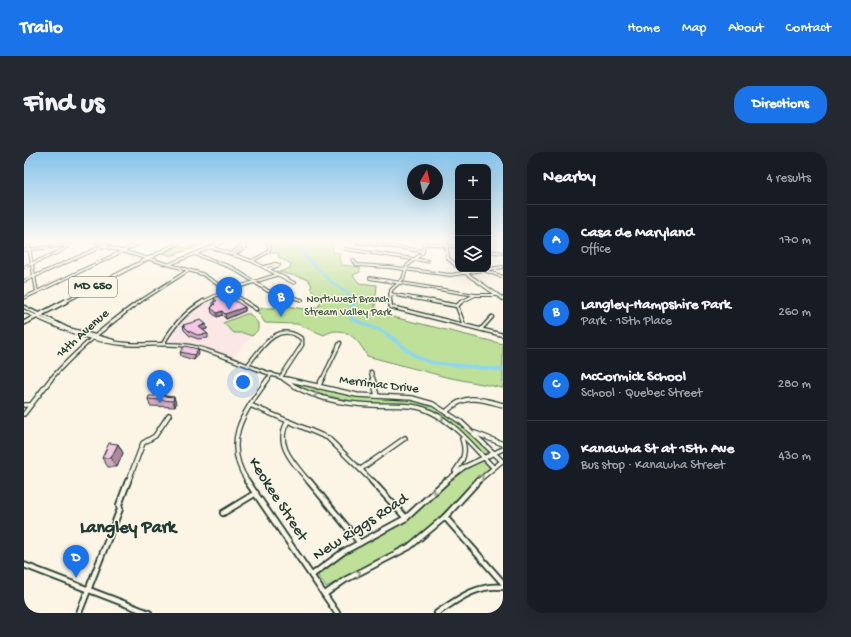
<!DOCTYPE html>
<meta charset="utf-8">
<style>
body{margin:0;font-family:"Gochi Hand",sans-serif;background:#242831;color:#f1f3f6}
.controls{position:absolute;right:12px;top:12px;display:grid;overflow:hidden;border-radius:8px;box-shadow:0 4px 16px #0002}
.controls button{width:36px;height:36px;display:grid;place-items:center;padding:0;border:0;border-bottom:1px solid #363941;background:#171b24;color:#f1f3f6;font:20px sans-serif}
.compass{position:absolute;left:383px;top:12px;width:36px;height:36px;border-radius:50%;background:#171b24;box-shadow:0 4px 16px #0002;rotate:9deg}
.you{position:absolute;left:219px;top:230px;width:14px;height:14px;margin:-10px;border:3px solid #fff;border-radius:50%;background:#1a73e8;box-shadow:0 0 0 6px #1a73e833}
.badge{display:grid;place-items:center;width:26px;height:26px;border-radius:50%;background:#1a73e8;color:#fff;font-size:13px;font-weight:700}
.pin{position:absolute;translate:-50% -33px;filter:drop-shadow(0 1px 2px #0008)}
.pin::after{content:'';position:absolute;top:21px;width:14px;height:12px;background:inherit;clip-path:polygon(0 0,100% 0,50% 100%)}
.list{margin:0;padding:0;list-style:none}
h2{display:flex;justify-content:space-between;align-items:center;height:52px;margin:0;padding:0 16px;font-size:17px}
h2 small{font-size:13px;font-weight:400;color:#9ea1a6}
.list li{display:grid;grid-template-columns:26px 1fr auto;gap:12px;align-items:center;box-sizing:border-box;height:72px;padding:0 16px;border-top:1px solid #363941}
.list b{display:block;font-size:15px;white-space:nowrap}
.list p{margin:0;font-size:13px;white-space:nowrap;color:#9ea1a6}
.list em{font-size:13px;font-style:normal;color:#9ea1a6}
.icon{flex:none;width:22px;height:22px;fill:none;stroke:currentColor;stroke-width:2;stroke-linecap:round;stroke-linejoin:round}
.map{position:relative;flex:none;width:479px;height:461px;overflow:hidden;border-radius:16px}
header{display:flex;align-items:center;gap:24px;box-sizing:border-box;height:56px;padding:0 20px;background:#1a73e8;color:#fff}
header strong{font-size:19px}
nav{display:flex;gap:22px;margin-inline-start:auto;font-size:14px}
.intro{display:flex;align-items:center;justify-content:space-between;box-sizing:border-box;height:96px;padding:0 24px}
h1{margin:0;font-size:28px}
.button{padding:10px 18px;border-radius:16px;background:#1a73e8;color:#fff;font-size:14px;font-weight:700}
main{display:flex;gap:24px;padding:0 24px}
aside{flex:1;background:#171b24;border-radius:16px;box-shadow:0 4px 16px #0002}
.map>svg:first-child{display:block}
</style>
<header>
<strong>Trailo</strong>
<nav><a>Home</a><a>Map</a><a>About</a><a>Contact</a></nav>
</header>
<div class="intro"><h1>Find us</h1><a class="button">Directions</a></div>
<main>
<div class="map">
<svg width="479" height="461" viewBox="0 0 479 461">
<rect width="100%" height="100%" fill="#fcf5e5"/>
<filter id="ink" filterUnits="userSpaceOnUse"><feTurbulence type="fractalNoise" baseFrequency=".025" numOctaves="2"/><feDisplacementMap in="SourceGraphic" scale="8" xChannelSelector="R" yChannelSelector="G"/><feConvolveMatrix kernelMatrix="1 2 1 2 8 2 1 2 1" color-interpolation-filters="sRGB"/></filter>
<g filter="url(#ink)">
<path fill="#fbe7e5" d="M204,141l21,14 2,9 7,7v7l-25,27 -35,-11 -32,-5 2,-6 13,-17 22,-15z"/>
<g fill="#bfe099" stroke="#6f8e66">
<path d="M173,90h12l-38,14 -8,-3 15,-7 8,2z"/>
<path d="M244,90h65v10l7,1 -1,5 2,7 19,2v5l-7,3 6,8 18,2 -2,22 10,8 118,29v44l-57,-11 -79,-21c-8,-16 -23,-33 -43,-21l-27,-11 -32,-1 -8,-12 5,-3h12l3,-4 26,5 15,-2 4,-7 -12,-12 2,-2 -4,-7 -29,-7 11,-4 1,-4 -13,-7 1,-4 -9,-1 2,-6z"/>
<path d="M222,162h4l8,9v7l-6,6 -9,-3h-9l-11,-10z"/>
<path d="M273,231l66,14 48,2 20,6 18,10 41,37 -5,2h-3l-33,-32 -34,-17 -59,-3 -53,-12 -8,-4z"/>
<path d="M458,308l8,7 -67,66 -17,12 -80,42 -8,-11 1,-3 27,-19 62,-34 42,-41z"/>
</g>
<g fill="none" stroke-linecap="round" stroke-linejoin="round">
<path fill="#8ed7ef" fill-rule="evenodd" d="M269,90h4v4l34,34 18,12 6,12 -2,11 1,3 32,13 31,24 15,6 71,7v4l-74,-8 -16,-7 -31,-24 -32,-13 -1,-5 2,-11 -5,-10 -17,-12 -35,-35z"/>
<defs>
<g id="minor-far3">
<path d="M4,90l9,50"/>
<path d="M73,90l7,4 98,28 44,28"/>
<path d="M333,90l66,9"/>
<path d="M400,91l34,4"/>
<path d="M189,96l39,13 42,22"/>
<path d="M321,97l82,12"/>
<path d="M0,98l43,-5"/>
<path d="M464,99l15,2"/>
<path d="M208,101l10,-7 4,1 -11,7"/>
<path d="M171,102l38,14 35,23 34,9"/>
<path d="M329,108l4,5 32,2 61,8 53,-8"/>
<path d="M228,109l16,-9 2,-5 -3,-5"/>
<path d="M146,112l53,-22"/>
<path d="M0,115l37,-16 12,-9"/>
<path d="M240,115l11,-3 4,1 -11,4"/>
<path d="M460,118l19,7"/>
<path d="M346,126l105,17h22"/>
<path d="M0,129l88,-39"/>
<path d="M366,142l46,8"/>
<path d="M0,146l118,-56"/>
<path d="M115,150l50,-32"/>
<path d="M178,150l24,-11 50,-16"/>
<path d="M366,150l1,-12 12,-11 4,-13 16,-14 1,-10"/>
<path d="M437,150l14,-7"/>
</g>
<g id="minor-far2">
<path d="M220,149l12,8"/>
<path d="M366,149l1,6 112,28"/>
<path d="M407,149l26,5"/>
<path d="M438,149l-5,5 7,19"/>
<path d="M0,155l44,22 45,12"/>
<path d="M0,159c32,15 65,30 101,33 21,2 43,-2 64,2 35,7 66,25 101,34"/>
<path d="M457,177l11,-12"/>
<path d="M139,192c10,-19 22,-32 41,-43"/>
<path d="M224,213c14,-18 30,-45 54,-26v6l-21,32"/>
<path d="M347,220l2,8"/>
<path d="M258,226l3,2"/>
<path d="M26,228c26,-30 57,-55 90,-79"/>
<path d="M243,228l5,-6"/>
<path d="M298,228l18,-37"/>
</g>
<g id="minor-far1">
<path d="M260,227c22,18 58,25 87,26 20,1 42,-2 60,7 25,12 43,36 62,55"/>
<path d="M262,227l71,16 55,3 21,6 28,18 41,39"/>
<path d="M349,227l4,17"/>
<path d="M294,235l4,-8"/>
<path d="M0,253h6"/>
<path d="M226,253l78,33 45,44"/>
<path d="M423,259c19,-18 33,-12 56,-6"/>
<path d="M0,262l27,-35"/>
<path d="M264,269c-15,24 7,43 21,61"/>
<path d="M451,281l28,11"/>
<path d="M337,317l44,-31"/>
<path d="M431,319c8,-10 12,-19 7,-32"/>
<path d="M104,330l15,-39 12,-7 14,-21"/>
<path d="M224,330c-27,-40 -4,-70 20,-103"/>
<path d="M421,330l19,-15 39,-18"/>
<path d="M453,330l25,-21"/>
</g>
<g id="minor">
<path d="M223,329l90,132"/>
<path d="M285,329l51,62"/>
<path d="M348,329l34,37"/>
<path d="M199,361l33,-20"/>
<path d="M421,365l58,66"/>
<path d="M0,413l125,48"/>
<path d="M288,423l31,-23 63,-34 40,-37"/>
<path d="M301,442l20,-14 64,-33 36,-30 33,-36"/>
<path d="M55,461l41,-104 -1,-4 9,-24"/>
<path d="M413,461c21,-14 40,-29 66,-26"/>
</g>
<g id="major-far1">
<path d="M422,90l2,16 10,9"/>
<path d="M436,117l43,30"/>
<path d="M40,150l116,-60"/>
</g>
<path id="major" d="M0,171l42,-22"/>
</defs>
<use href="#minor-far3" stroke="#1f3d34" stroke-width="4"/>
<use href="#minor-far2" stroke="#1f3d34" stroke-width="5"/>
<use href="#minor-far1" stroke="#1f3d34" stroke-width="6"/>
<use href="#minor" stroke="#1f3d34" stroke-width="8"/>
<use href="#major-far1" stroke="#1f3d34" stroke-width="4.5"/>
<use href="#major" stroke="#1f3d34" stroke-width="6"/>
<use href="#minor-far3" stroke="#fcf5e5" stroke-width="2"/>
<use href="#minor-far2" stroke="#fcf5e5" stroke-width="2.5"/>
<use href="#minor-far1" stroke="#fcf5e5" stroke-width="3.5"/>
<use href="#minor" stroke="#fcf5e5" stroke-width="4.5"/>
<use href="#major-far1" stroke="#fcf5e5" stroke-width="2.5"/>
<use href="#major" stroke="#fcf5e5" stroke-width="3.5"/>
</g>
<g fill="#d5a9c4" stroke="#1f3d34">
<path d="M190,146l31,9v4l-19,8 -4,-4 -5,2 -5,-4 -1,-5 2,-3v-3h1z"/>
<path d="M182,172l1,5 -4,1 5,4v4l-10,1 -8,-3 -6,-6 -1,-5z"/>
<path d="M156,200l19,2 -5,6 -13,-4z"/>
<path d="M140,240l1,4 9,1 2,7 -1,3 -25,-1 -2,-7z"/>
<path d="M94,292l5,9 -6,14h-9l-6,-9z"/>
</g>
<g fill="#ae8aa0" stroke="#1f3d34">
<path d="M221,155v4l-19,8 -1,-5z"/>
<path d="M198,159v4l-5,2v-4z"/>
<path d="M182,172l1,5 -7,2 -1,-4z"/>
<path d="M174,197l1,5 -5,6v-5z"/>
<path d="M150,245l2,7 -1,3 -2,-6z"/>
<path d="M94,292l5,9 -6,14 -6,-9z"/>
</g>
<g fill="#f8c5e4" stroke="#1f3d34">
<path d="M200,142l21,13 -20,7 -3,-3 -5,2 -6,-5 4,-4 -2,-2 4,-1 -3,-3z"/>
<path d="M177,168l5,4 -7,3 9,7 -11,1 -8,-4 -6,-6z"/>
<path d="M161,194l13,3 -4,6 -14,-3z"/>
<path d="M134,239l6,1 -1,4 11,1 -1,4 -25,-2 1,-3h6z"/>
<path d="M85,291l9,1 -7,14h-9z"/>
</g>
<defs><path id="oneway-chevron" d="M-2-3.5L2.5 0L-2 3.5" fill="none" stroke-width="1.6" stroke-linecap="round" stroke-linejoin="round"/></defs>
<g stroke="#8e998c">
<use href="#oneway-chevron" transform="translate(291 242) rotate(13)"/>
<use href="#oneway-chevron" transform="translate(417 266) rotate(34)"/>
<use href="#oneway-chevron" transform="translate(457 325) rotate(-44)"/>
<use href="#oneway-chevron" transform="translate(411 339) rotate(134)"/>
<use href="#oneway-chevron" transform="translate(334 421) rotate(-27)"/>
</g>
</g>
<linearGradient id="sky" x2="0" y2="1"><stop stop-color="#84c2eb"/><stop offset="0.58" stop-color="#fefaf3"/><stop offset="1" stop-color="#fefaf3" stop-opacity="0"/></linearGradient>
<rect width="479" height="154" fill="url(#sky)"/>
<g text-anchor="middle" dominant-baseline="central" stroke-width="3" stroke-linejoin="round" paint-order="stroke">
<g font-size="11" fill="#3f5e48" stroke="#fcf5e5">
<text x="324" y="148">Northwest Branch<tspan x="324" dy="13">Stream Valley Park</tspan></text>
</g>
<rect fill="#fcf5e5" stroke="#617469" stroke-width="1" x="45" y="125" width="48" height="20" rx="3"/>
<g font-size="12" font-weight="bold" fill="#1f3d34">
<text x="69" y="135">MD 650</text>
</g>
<g font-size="13" fill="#1f3d34" stroke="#fcf5e5">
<text transform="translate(59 182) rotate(-42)">14th Avenue</text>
<text transform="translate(355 233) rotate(7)">Merrimac Drive</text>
</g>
<g font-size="16" fill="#1f3d34" stroke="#fcf5e5">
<text transform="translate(253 348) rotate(57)">Keokee Street</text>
<text transform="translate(337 376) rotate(-33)">New Riggs Road</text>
</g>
<g font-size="18" font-weight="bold" fill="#1f3d34" stroke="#fcf5e5">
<text x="104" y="376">Langley Park</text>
</g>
</g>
</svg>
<div class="controls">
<button>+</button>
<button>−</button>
<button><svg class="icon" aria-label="layers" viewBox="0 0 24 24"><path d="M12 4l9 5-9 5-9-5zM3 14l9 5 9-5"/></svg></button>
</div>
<svg class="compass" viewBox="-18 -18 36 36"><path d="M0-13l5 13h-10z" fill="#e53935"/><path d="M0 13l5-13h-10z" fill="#9ea1a6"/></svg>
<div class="you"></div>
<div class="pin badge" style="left:136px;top:251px">A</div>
<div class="pin badge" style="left:257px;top:165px">B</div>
<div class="pin badge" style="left:205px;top:158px">C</div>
<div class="pin badge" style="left:52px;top:426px">D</div>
</div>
<aside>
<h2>Nearby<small>4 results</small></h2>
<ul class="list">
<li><span class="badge">A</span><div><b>Casa de Maryland</b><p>Office</p></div><em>170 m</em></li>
<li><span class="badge">B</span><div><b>Langley-Hampshire Park</b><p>Park · 15th Place</p></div><em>260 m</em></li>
<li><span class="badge">C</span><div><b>McCormick School</b><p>School · Quebec Street</p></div><em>280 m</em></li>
<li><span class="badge">D</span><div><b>Kanawha St at 15th Ave</b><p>Bus stop · Kanawha Street</p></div><em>430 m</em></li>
</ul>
</aside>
</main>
